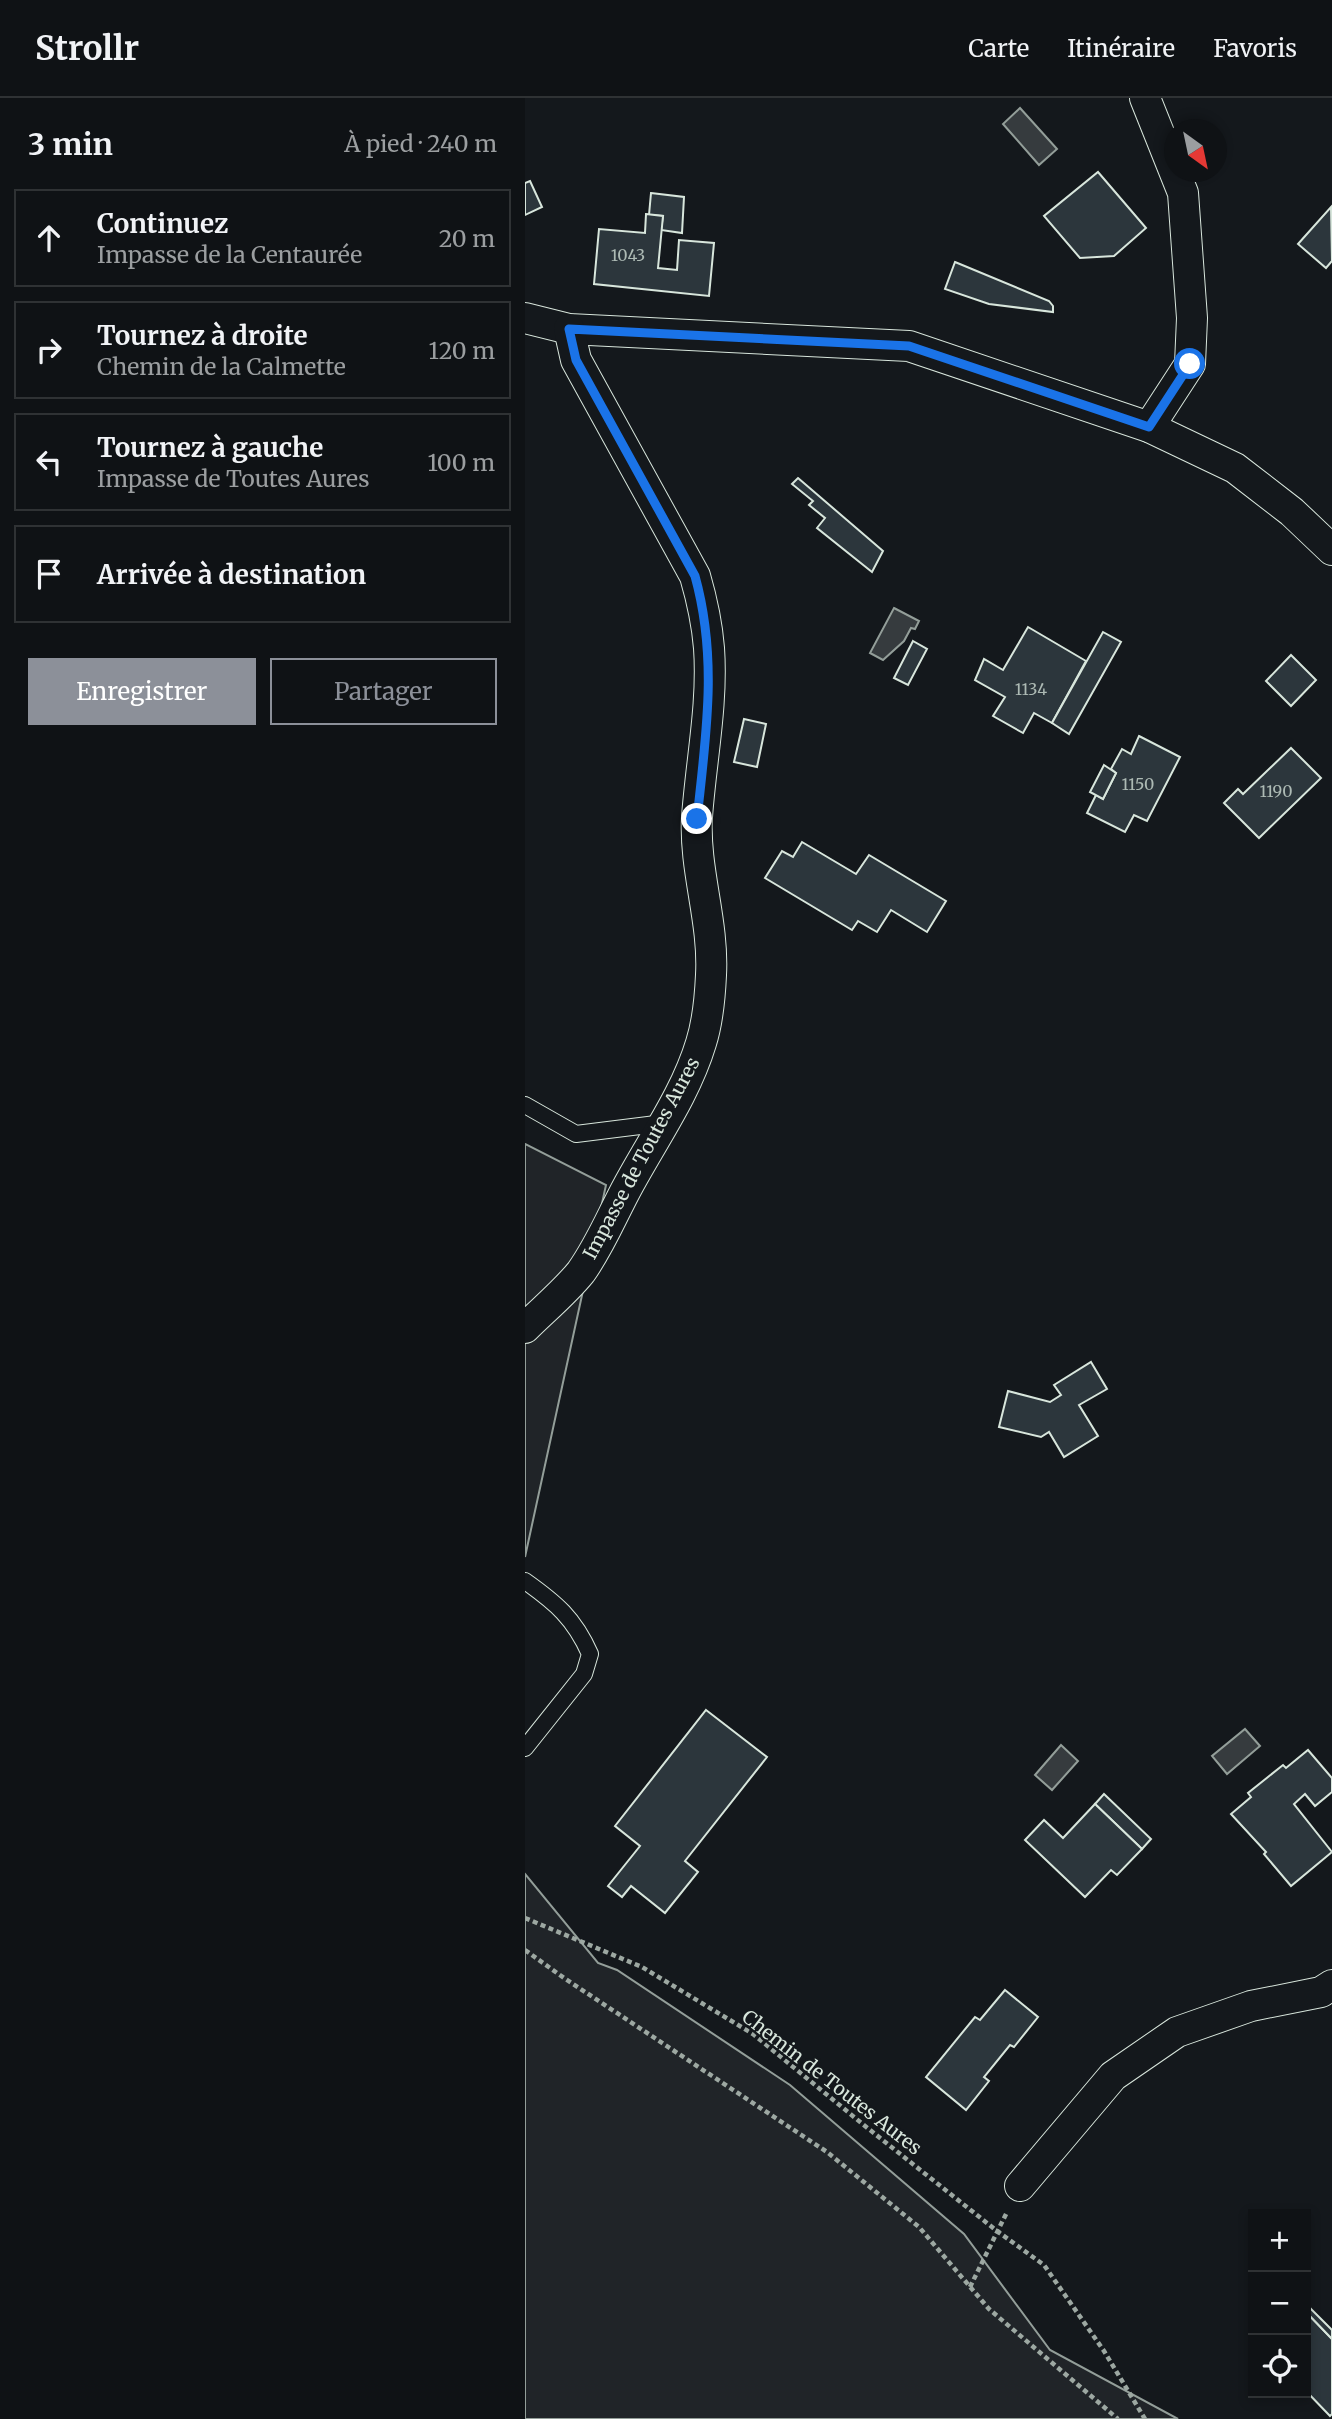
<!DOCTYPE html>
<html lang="fr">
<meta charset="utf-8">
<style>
body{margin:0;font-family:Merriweather,serif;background:#1d2022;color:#f1f3f6}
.controls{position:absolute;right:21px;bottom:21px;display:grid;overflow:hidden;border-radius:0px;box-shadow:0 4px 10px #0003}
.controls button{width:63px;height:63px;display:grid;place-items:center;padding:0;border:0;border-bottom:2px solid #2f3234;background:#0f1215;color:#f1f3f6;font:35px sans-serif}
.compass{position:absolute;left:639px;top:21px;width:63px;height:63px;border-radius:50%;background:#0f1215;box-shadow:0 4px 10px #0003;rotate:147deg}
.stop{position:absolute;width:21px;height:21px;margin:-16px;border:5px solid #1a73e8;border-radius:50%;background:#fff}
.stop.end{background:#1a73e8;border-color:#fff;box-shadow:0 2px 7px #0008}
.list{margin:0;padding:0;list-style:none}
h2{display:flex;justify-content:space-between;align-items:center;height:91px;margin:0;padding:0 28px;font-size:30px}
h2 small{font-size:23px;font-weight:400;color:#9b9ea0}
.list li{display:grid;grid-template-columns:46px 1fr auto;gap:21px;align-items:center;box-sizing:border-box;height:98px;margin:0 14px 14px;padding:0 14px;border:2px solid #2f3234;border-radius:0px}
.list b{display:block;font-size:26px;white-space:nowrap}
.list p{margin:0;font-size:23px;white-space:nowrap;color:#9b9ea0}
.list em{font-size:23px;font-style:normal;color:#9b9ea0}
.actions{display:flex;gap:14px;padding:21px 28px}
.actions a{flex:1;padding:16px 0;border:2px solid #8c9099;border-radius:0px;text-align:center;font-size:24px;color:#8c9099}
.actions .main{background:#8c9099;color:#fff}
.icon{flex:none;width:38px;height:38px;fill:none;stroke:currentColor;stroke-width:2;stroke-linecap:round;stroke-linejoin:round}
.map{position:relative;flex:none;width:807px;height:2321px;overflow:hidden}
header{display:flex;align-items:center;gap:42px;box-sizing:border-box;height:98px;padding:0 35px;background:#0f1215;border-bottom:2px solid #2f3234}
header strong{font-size:33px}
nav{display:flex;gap:38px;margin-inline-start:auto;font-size:24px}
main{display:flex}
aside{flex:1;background:#0f1215}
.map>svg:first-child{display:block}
</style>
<header>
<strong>Strollr</strong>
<nav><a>Carte</a><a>Itinéraire</a><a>Favoris</a></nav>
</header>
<main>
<aside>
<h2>3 min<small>À pied · 240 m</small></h2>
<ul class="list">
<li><svg class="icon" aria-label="ahead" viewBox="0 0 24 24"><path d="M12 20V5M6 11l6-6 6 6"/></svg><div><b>Continuez</b><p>Impasse de la Centaurée</p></div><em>20 m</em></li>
<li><svg class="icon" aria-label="right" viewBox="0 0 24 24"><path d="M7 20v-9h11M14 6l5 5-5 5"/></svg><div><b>Tournez à droite</b><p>Chemin de la Calmette</p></div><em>120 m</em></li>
<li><svg class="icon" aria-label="left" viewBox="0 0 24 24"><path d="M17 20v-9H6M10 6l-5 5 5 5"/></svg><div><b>Tournez à gauche</b><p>Impasse de Toutes Aures</p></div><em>100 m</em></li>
<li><svg class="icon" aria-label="arrive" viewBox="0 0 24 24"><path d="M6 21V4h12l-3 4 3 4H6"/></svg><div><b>Arrivée à destination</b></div></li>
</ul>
<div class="actions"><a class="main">Enregistrer</a><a>Partager</a></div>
</aside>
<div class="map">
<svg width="807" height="2321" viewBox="0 0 807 2321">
<rect width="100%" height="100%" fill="#14181c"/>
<g fill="#202428" stroke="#939e99" stroke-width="2">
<path d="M0,1046l81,41 -81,372z"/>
<path d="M0,1776l73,89 19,7 173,115 174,149 86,116 128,69h-653z"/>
</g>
<g fill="#363b3e" stroke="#939e99" stroke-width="2">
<path d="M495,10l37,41 -18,16 -36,-41z"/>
<path d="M369,510l25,13 -4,8 -4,-1 -7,13 -21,19 -13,-7z"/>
<path d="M720,1631l15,17 -33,28 -15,-18z"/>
<path d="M536,1647l17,16 -26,29 -17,-15z"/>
</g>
<g fill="#2c363c" stroke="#d8e6dc" stroke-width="2">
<path d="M573,74l48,56 -32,28 -34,2 -36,-42z"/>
<path d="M5,83l12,26 -17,8v-32z"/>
<path d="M126,95l33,4 -2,36 -21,-3 2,-14 -14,-1z"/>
<path d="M806,109l1,54 -6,7 -28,-24z"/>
<path d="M121,116l17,2 -5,52 19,2 2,-30 35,3 -5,53 -115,-12 5,-55 46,4z"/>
<path d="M430,164l94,39 4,5v6l-64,-8 -44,-15z"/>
<path d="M273,380l85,73 -11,21 -55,-44 8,-10 -16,-13 4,-4 -21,-17z"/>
<path d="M503,529l58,34 -34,62 -18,-10 -11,20 -30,-17 12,-19 -30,-17 9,-21 19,11z"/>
<path d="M578,534l18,10 -52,92 -17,-11z"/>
<path d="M388,543l14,8 -19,36 -14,-7z"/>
<path d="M766,557l25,25 -25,26 -25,-25z"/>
<path d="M219,621l22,5 -9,43 -23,-5z"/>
<path d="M614,638l41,21 -33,64 -13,-6 -9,17 -38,-19 9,-18 7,4 13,-26 -5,-4 11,-20 9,5z"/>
<path d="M766,650l30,30 -62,60 -35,-35 14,-14 5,5z"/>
<path d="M579,667l12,8 -13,26 -13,-7z"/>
<path d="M277,744l54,32 13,-19 77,46 -19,31 -36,-22 -14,22 -19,-11 -6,9 -87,-52 17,-27 11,6z"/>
<path d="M566,1264l16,27 -28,16 19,31 -34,21 -15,-25 -8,5 -42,-10 9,-36 42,11 11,-7 -7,-10z"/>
<path d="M181,1612l61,47 -82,104 13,11 -33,41 -34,-27 -9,11 -14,-11 32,-40 -25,-20z"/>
<path d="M783,1652l24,28v14l-17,14 -10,-12 -11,10 38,48 -41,34 -27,-32 2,-2 -35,-38 20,-17 -3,-4 35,-28 3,3z"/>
<path d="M579,1696l47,45 -9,10 -47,-45z"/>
<path d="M570,1706l47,45 -25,26 -6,-5 -26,27 -60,-57 19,-20 19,18z"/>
<path d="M480,1892l33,27 -24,30 -4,-2 -26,32 5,4 -23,29 -40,-33 49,-60 5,3z"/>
<path d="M781,2205l4,5 -4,4 26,27v75l-2,2 -24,-25z"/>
<path d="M785,2210l22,22v9l-26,-27z"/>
</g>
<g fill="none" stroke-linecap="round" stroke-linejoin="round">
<defs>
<g id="lane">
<path d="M0,1007l51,29 88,-11"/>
<path d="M0,1483c31,22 49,37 65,73l-6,20 -59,74"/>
</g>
<g id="street">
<path d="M620,0l38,95 9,125 -2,46 -41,63"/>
<path d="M0,220l44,11 340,17 240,81 86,41 57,44 40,38"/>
<path d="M0,1230c18,-18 40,-36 56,-56 20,-28 32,-59 48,-88 25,-46 57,-91 72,-141 7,-22 9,-46 10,-68 3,-54 -17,-105 -14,-158 4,-56 16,-113 12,-169 -2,-25 -7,-48 -14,-72l-119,-216 -7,-31"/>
<path d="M495,2088l93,-110 64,-44 74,-26 70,-14 11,-7"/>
</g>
</defs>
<use href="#lane" stroke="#d8e6dc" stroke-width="18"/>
<use href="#street" stroke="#d8e6dc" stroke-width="32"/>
<g stroke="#9da8a2" stroke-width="4.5" stroke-dasharray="5 3.5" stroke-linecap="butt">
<path d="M0,1820l117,49 111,67 112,92 132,105 47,34 60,86 41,68"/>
<path d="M0,1852l39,28 263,174 92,75 70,82 129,110"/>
<path d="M445,2189l37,-75"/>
</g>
<use href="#lane" stroke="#14181c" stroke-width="16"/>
<use href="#street" stroke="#14181c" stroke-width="30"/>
</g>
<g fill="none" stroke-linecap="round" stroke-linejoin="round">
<path stroke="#1a73e8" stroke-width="9" d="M172,721c9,-84 21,-160 -2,-243l-119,-216 -7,-31 340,17 240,81 41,-63"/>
</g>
<g text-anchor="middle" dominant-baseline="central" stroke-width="5" stroke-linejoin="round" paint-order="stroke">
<g font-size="16" fill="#adbab4">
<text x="103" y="157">1043</text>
<text x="506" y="591">1134</text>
<text x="613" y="686">1150</text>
<text x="751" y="693">1190</text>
</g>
<g font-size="19" fill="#d8e6dc" stroke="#14181c">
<text transform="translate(116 1060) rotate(-62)">Impasse de Toutes Aures</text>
<text transform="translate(307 1984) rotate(38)">Chemin de Toutes Aures</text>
</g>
</g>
</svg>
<div class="controls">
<button>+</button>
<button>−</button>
<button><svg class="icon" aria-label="locate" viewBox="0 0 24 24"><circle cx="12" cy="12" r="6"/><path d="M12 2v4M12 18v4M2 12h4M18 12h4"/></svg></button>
</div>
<svg class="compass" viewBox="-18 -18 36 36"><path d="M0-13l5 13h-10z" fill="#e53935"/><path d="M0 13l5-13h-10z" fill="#9b9ea0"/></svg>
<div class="stop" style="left:665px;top:266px"></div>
<div class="stop end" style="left:172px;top:721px"></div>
</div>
</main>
